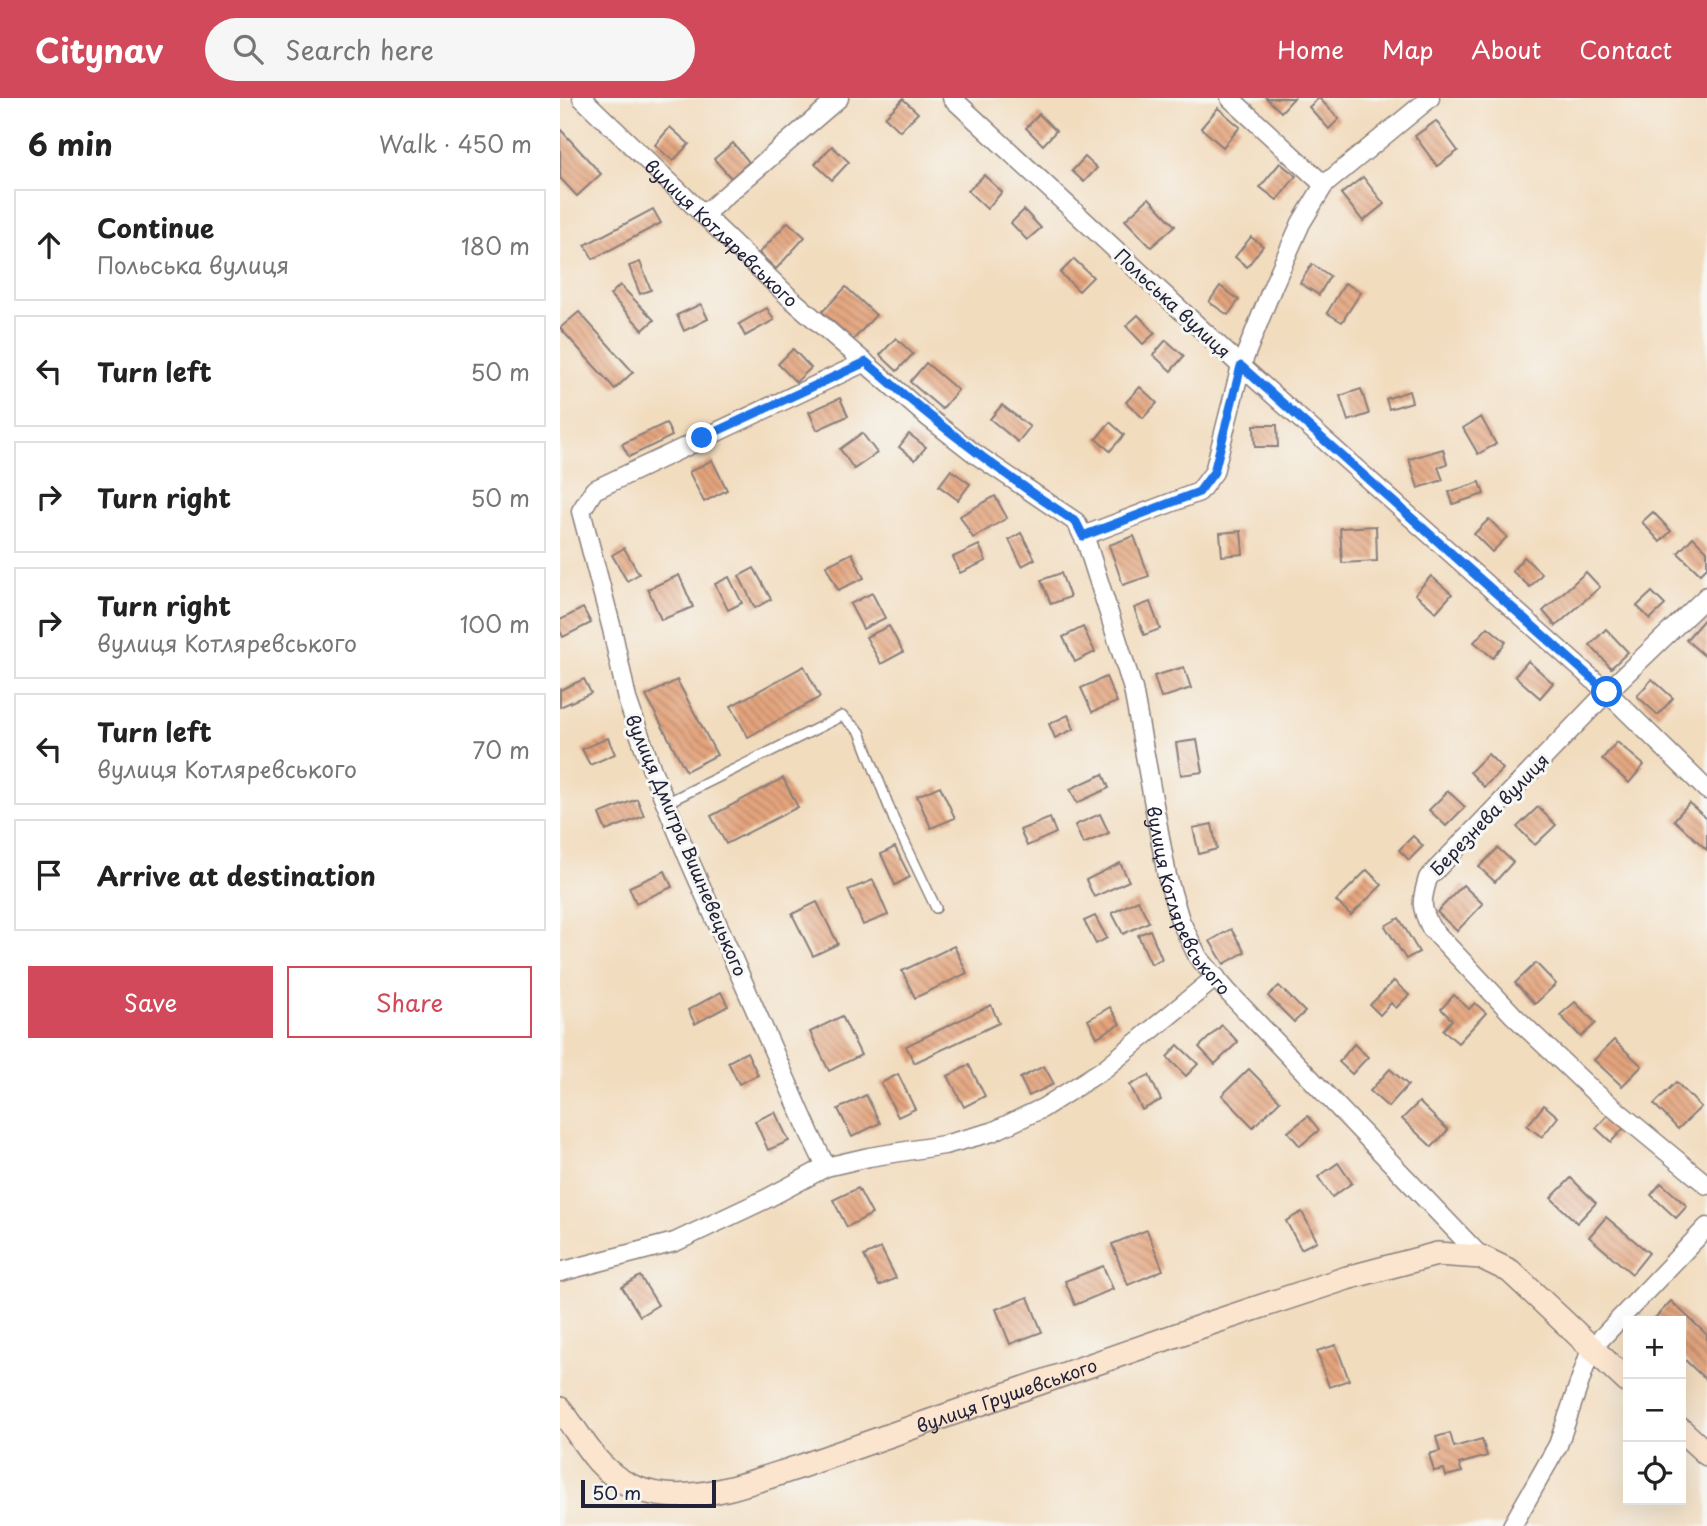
<!DOCTYPE html>
<meta charset="utf-8">
<style>
body{margin:0;font-family:"Playpen Sans",sans-serif;background:#f6f6f6;color:#222}
.controls{position:absolute;right:21px;bottom:21px;display:grid;overflow:hidden;border-radius:0px;box-shadow:0 7px 28px #0002}
.controls button{width:63px;height:63px;display:grid;place-items:center;padding:0;border:0;border-bottom:2px solid #e0e0e0;background:#fff;color:#222;font:35px sans-serif}
.scale{position:absolute;left:21px;bottom:18px;width:135px;box-sizing:border-box;padding-left:7px;border:4px solid #22223b;border-top:0;font-size:19px;line-height:24px;white-space:nowrap;color:#22223b;-webkit-text-stroke:5px #f6f6f2;paint-order:stroke}
.stop{position:absolute;width:21px;height:21px;margin:-16px;border:5px solid #1a73e8;border-radius:50%;background:#fff}
.stop.end{background:#1a73e8;border-color:#fff;box-shadow:0 2px 7px #0008}
.list{margin:0;padding:0;list-style:none}
h2{display:flex;justify-content:space-between;align-items:center;height:91px;margin:0;padding:0 28px;font-size:30px}
h2 small{font-size:23px;font-weight:400;color:#767676}
.list li{display:grid;grid-template-columns:46px 1fr auto;gap:21px;align-items:center;box-sizing:border-box;height:112px;margin:0 14px 14px;padding:0 14px;border:2px solid #e0e0e0;border-radius:0px}
.list b{display:block;font-size:26px;white-space:nowrap}
.list p{margin:0;font-size:23px;white-space:nowrap;color:#767676}
.list em{font-size:23px;font-style:normal;color:#767676}
.actions{display:flex;gap:14px;padding:21px 28px}
.actions a{flex:1;padding:16px 0;border:2px solid #d1495b;border-radius:0px;text-align:center;font-size:24px;color:#d1495b}
.actions .main{background:#d1495b;color:#fff}
.icon{flex:none;width:38px;height:38px;fill:none;stroke:currentColor;stroke-width:2;stroke-linecap:round;stroke-linejoin:round}
.map{position:relative;flex:none;width:1147px;height:1428px;overflow:hidden}
header{display:flex;align-items:center;gap:42px;box-sizing:border-box;height:98px;padding:0 35px;background:#d1495b;color:#fff}
header strong{font-size:33px}
nav{display:flex;gap:38px;margin-inline-start:auto;font-size:24px}
.search{width:490px;height:63px;background:#f6f6f6;display:flex;align-items:center;gap:18px;box-sizing:border-box;padding:0 24px;border-radius:38px;color:#767676;font-size:26px}
main{display:flex}
aside{flex:1;background:#fff}
.map>svg:first-child{display:block}
</style>
<header>
<strong>Citynav</strong>
<div class="search"><svg class="icon" aria-label="search" viewBox="0 0 24 24"><circle cx="10" cy="10" r="6"/><path d="M15 15l6 6"/></svg>Search here</div>
<nav><a>Home</a><a>Map</a><a>About</a><a>Contact</a></nav>
</header>
<main>
<aside>
<h2>6 min<small>Walk · 450 m</small></h2>
<ul class="list">
<li><svg class="icon" aria-label="ahead" viewBox="0 0 24 24"><path d="M12 20V5M6 11l6-6 6 6"/></svg><div><b>Continue</b><p>Польська вулиця</p></div><em>180 m</em></li>
<li><svg class="icon" aria-label="left" viewBox="0 0 24 24"><path d="M17 20v-9H6M10 6l-5 5 5 5"/></svg><div><b>Turn left</b></div><em>50 m</em></li>
<li><svg class="icon" aria-label="right" viewBox="0 0 24 24"><path d="M7 20v-9h11M14 6l5 5-5 5"/></svg><div><b>Turn right</b></div><em>50 m</em></li>
<li><svg class="icon" aria-label="right" viewBox="0 0 24 24"><path d="M7 20v-9h11M14 6l5 5-5 5"/></svg><div><b>Turn right</b><p>вулиця Котляревського</p></div><em>100 m</em></li>
<li><svg class="icon" aria-label="left" viewBox="0 0 24 24"><path d="M17 20v-9H6M10 6l-5 5 5 5"/></svg><div><b>Turn left</b><p>вулиця Котляревського</p></div><em>70 m</em></li>
<li><svg class="icon" aria-label="arrive" viewBox="0 0 24 24"><path d="M6 21V4h12l-3 4 3 4H6"/></svg><div><b>Arrive at destination</b></div></li>
</ul>
<div class="actions"><a class="main">Save</a><a>Share</a></div>
</aside>
<div class="map">
<svg width="1147" height="1428" viewBox="0 0 1147 1428">
<defs>
<pattern id="building-back-hatch" width="6" height="6" patternUnits="userSpaceOnUse" patternTransform="scale(1.75)"><rect width="6" height="6" fill="#e4a47d"/><path d="M-1 5l2 2M0 0l6 6M5-1l2 2" fill="none" stroke="#b88568"/></pattern>
</defs>
<rect width="100%" height="100%" fill="#f6f6f2"/>
<filter id="ink" filterUnits="userSpaceOnUse"><feTurbulence type="fractalNoise" baseFrequency=".0143" numOctaves="2"/><feDisplacementMap in="SourceGraphic" scale="14" xChannelSelector="R" yChannelSelector="G"/><feConvolveMatrix kernelMatrix="1 2 1 2 8 2 1 2 1" color-interpolation-filters="sRGB"/></filter>
<filter id="wash" filterUnits="userSpaceOnUse"><feTurbulence type="fractalNoise" baseFrequency=".00686" numOctaves="4" result="noise"/><feDisplacementMap in="SourceGraphic" scale="28" xChannelSelector="R" yChannelSelector="G"/><feGaussianBlur stdDeviation="1.57" result="paint"/><feColorMatrix in="noise" values="0 0 0 0 0 0 0 0 0 0 0 0 0 0 0 0 0 1.4 0 .05"/><feComposite in="paint" operator="in"/></filter>
<g filter="url(#wash)">
<rect width="100%" height="100%" fill="#f2dcbe"/>
<g id="blocks">
<g fill="url(#building-back-hatch)">
<path d="M706,0h28l-13,14z"/>
<path d="M759,0l20,21 -10,10 -20,-22z"/>
<path d="M343,1l15,14 -18,18 -15,-14z"/>
<path d="M658,10l22,19 -17,20 -22,-19z"/>
<path d="M479,16l17,17 -13,14 -17,-17z"/>
<path d="M876,23l22,30 -21,15 -22,-30z"/>
<path d="M110,29l19,17 -16,17 -18,-16z"/>
<path d="M0,31l41,45 -24,22 -17,-18z"/>
<path d="M173,45l16,19 -18,16 -17,-19z"/>
<path d="M272,48l17,16 -17,18 -17,-16z"/>
<path d="M525,59l12,11 -13,14 -12,-11z"/>
<path d="M720,65l16,13 -19,24 -17,-13z"/>
<path d="M424,77l18,17 -15,17 -19,-18z"/>
<path d="M803,79l21,27 -21,17 -22,-27z"/>
<path d="M589,100l26,28 -24,21 -26,-27z"/>
<path d="M93,111l8,14 -68,36 -8,-14z"/>
<path d="M464,112l17,18 -14,12 -16,-17z"/>
<path d="M228,124l17,15 -29,32 -17,-16z"/>
<path d="M691,139l12,9 -16,21 -12,-10z"/>
<path d="M514,161l19,18 -14,14 -19,-18z"/>
<path d="M80,164l11,28 -11,4 -11,-28z"/>
<path d="M752,166l18,12 -11,19 -19,-12z"/>
<path d="M785,185l16,9 -19,30 -15,-9z"/>
<path d="M60,187l34,35 -11,10 -33,-35z"/>
<path d="M660,188l19,14 -11,15 -19,-13z"/>
<path d="M286,189l30,28 -23,25 -31,-28z"/>
<path d="M141,206l7,15 -24,12 -7,-16z"/>
<path d="M207,210l7,12 -29,16 -6,-12z"/>
<path d="M19,214l54,60 -18,17 -55,-61z"/>
<path d="M578,217l17,18 -12,11 -17,-18z"/>
<path d="M336,240l17,16 -16,17 -17,-16z"/>
<path d="M606,242l18,16 -13,15 -18,-16z"/>
<path d="M233,251l18,19 -15,14 -18,-18z"/>
<path d="M366,265l32,27 -16,19 -32,-27z"/>
<path d="M580,289l17,16 -14,15 -17,-16z"/>
<path d="M801,291l8,25 -21,7 -8,-25z"/>
<path d="M849,293l3,11 -23,7 -3,-10z"/>
<path d="M280,300l8,18 -31,14 -8,-18z"/>
<path d="M442,307l28,22 -12,15 -28,-23z"/>
<path d="M921,319l15,27 -18,10 -15,-26z"/>
<path d="M550,324l14,13 -14,16 -14,-12z"/>
<path d="M106,325l6,13 -43,21 -7,-13z"/>
<path d="M694,327h23l1,22h-23z"/>
<path d="M302,335l15,20 -23,16 -14,-20z"/>
<path d="M349,336l17,13 -11,13 -16,-13z"/>
<path d="M883,351l4,15 -9,3 5,13 -25,8 -9,-29z"/>
<path d="M152,362l15,30 -23,12 -15,-30z"/>
<path d="M391,372l19,14 -12,16 -19,-14z"/>
<path d="M920,384l4,12 -31,10 -4,-12z"/>
<path d="M435,398l12,22 -34,20 -13,-22z"/>
<path d="M1093,414l18,19 -11,11 -18,-20z"/>
<path d="M929,421l18,18 -15,15 -18,-18z"/>
<path d="M816,428l1,35 -35,2 -2,-35z"/>
<path d="M681,433l2,23 -21,2 -2,-23z"/>
<path d="M461,435l14,26 -13,7 -13,-26z"/>
<path d="M574,438l15,40 -26,9 -14,-40z"/>
<path d="M1133,439l14,14v16l-7,7 -22,-21z"/>
<path d="M419,447l7,16 -26,12 -7,-16z"/>
<path d="M64,450l15,26 -12,7 -15,-26z"/>
<path d="M292,455l12,25 -26,12 -12,-24z"/>
<path d="M964,459l18,17 -12,13 -18,-16z"/>
<path d="M194,470l17,31 -16,9 -16,-32z"/>
<path d="M1026,474l14,15 -44,39 -13,-15z"/>
<path d="M501,475l9,24 -19,7 -10,-24z"/>
<path d="M119,477l14,32 -32,13 -13,-31z"/>
<path d="M871,478l21,18 -16,18 -21,-18z"/>
<path d="M169,479l13,26 -14,7 -13,-26z"/>
<path d="M1092,494l13,13 -15,14 -13,-13z"/>
<path d="M312,495l13,25 -22,11 -13,-25z"/>
<path d="M590,504l10,27 -16,6 -10,-27z"/>
<path d="M23,510l8,15 -28,14 -3,-6v-11z"/>
<path d="M1147,518v42l-21,-18z"/>
<path d="M329,528l14,26 -22,12 -15,-27z"/>
<path d="M523,529l12,25 -20,10 -12,-25z"/>
<path d="M928,529l18,15 -13,16 -19,-16z"/>
<path d="M1046,531l22,23 -17,16 -21,-23z"/>
<path d="M968,563l25,22 -13,15 -25,-22z"/>
<path d="M244,568l16,31 -72,40 -17,-31z"/>
<path d="M624,569l7,21 -30,10 -7,-22z"/>
<path d="M546,579l11,25 -25,10 -11,-24z"/>
<path d="M24,581l7,14 -31,14v-17z"/>
<path d="M1092,581l21,19 -15,17 -21,-19z"/>
<path d="M117,582l40,75 -31,16 -40,-75z"/>
<path d="M508,617l6,14 -19,9 -6,-14z"/>
<path d="M48,640l7,16 -25,11 -8,-16z"/>
<path d="M637,642l6,32 -22,3 -5,-32z"/>
<path d="M1057,644l27,23 -15,18 -27,-24z"/>
<path d="M928,656l15,15 -19,18 -14,-15z"/>
<path d="M543,676l6,14 -32,15 -7,-14z"/>
<path d="M223,680l15,29 -72,37 -15,-28z"/>
<path d="M380,688l15,32 -24,10 -14,-32z"/>
<path d="M888,693l17,16 -19,19 -17,-16z"/>
<path d="M77,701l7,17 -38,15 -7,-17z"/>
<path d="M1129,705l18,16v31l-33,-30z"/>
<path d="M978,709l18,18 -21,20 -18,-18z"/>
<path d="M540,716l9,19 -26,11 -8,-19z"/>
<path d="M490,720l6,15 -29,13 -7,-16z"/>
<path d="M652,726l5,25 -18,5 -6,-26z"/>
<path d="M853,738l10,10 -14,14 -10,-10z"/>
<path d="M335,749l15,30 -15,8 -14,-31z"/>
<path d="M938,750l15,14 -18,20 -16,-15z"/>
<path d="M560,765l9,18 -35,16 -8,-17z"/>
<path d="M807,772l15,15 -31,30 -15,-14z"/>
<path d="M105,773l7,16 -36,16 -7,-16z"/>
<path d="M313,782l15,35 -25,10 -15,-35z"/>
<path d="M903,787l20,19 -26,27 -20,-19z"/>
<path d="M578,802l11,22 -26,12 -11,-21z"/>
<path d="M257,804l21,42 -25,12 -21,-42z"/>
<path d="M535,818l12,22 -11,6 -12,-23z"/>
<path d="M839,820l20,34 -13,7 -21,-33z"/>
<path d="M671,831l14,23 -21,12 -14,-23z"/>
<path d="M590,832l12,29 -11,5 -13,-29z"/>
<path d="M394,848l13,27 -52,25 -13,-27z"/>
<path d="M976,865l20,21 -21,20 -20,-21z"/>
<path d="M834,883l15,14 -13,13 -5,-5 -11,12 -10,-10z"/>
<path d="M719,888l26,26 -11,10 -26,-26z"/>
<path d="M161,894l7,14 -33,18 -7,-14z"/>
<path d="M894,897l15,14 6,-6 11,10 -28,30 -15,-13 9,-10 -11,-11z"/>
<path d="M1015,904l21,21 -15,14 -21,-22z"/>
<path d="M431,907l8,18 -85,40 -8,-17z"/>
<path d="M550,909l10,17 -23,13 -9,-17z"/>
<path d="M282,918l19,39 -32,16 -19,-39z"/>
<path d="M662,927l16,17 -23,22 -16,-17z"/>
<path d="M1054,942l28,26 -20,20 -28,-26z"/>
<path d="M794,946l14,13 -16,17 -13,-12z"/>
<path d="M618,947l20,19 -12,12 -19,-19z"/>
<path d="M187,954l11,23 -19,9 -11,-22z"/>
<path d="M409,967l16,31 -21,11 -16,-31z"/>
<path d="M484,968l10,18 -25,12 -9,-18z"/>
<path d="M689,971l31,32 -27,26 -31,-32z"/>
<path d="M830,971l18,16 -20,22 -18,-16z"/>
<path d="M338,976l17,35 -17,8 -17,-34z"/>
<path d="M589,977l12,25 -19,10 -12,-25z"/>
<path d="M1116,984l25,25 -23,22 -24,-25z"/>
<path d="M306,997l14,28 -28,14 -14,-28z"/>
<path d="M859,1004l29,28 -16,17 -30,-28z"/>
<path d="M984,1007l14,12 -16,20 -15,-11z"/>
<path d="M215,1014l14,29 -21,9 -13,-29z"/>
<path d="M1049,1016l15,14 -13,14 -15,-14z"/>
<path d="M748,1018l11,14 -19,16 -12,-14z"/>
<path d="M778,1065l14,20 -20,14 -14,-20z"/>
<path d="M1011,1080l25,25 -19,20 -26,-25z"/>
<path d="M1101,1085l26,23 -11,12 -25,-23z"/>
<path d="M298,1090l14,26 -25,13 -14,-27z"/>
<path d="M742,1114l15,29 -16,8 -15,-28z"/>
<path d="M1046,1119l43,36 -17,21 -43,-37z"/>
<path d="M587,1132l16,40 -35,15 -16,-41z"/>
<path d="M321,1150l15,30 -17,8 -15,-30z"/>
<path d="M543,1168l10,23 -38,16 -10,-24z"/>
<path d="M80,1178l18,29 -18,11 -18,-29z"/>
<path d="M468,1199l14,35 -32,12 -14,-35z"/>
<path d="M1111,1203l36,34v46l-26,-25v-35h-29z"/>
<path d="M776,1247l13,35 -20,7 -12,-36z"/>
<path d="M890,1335l4,14 28,-8 5,17 -28,8 3,8 -16,4 -2,-7 -10,2 -5,-17 11,-3 -4,-14z"/>
</g>
</g>
</g>
<g filter="url(#ink)">
<use href="#blocks" fill-opacity="0" stroke="#8a7f7c" stroke-width="2"/>
<g fill="none" stroke-linecap="round" stroke-linejoin="round">
<defs>
<path id="service" d="M106,705l176,-87 18,16 34,88 42,88"/>
<g id="minor">
<path id="s1" d="M22,0l206,198 141,122 45,35 102,69 11,22 46,145 34,187 13,44 18,37 31,36 252,264"/>
<path d="M392,0l289,268 366,326 100,98"/>
<path d="M670,0l94,87"/>
<path d="M143,117l136,-117"/>
<path d="M523,438l116,-44 15,-20 27,-106 32,-80 28,-63 23,-38 106,-87"/>
<path d="M1147,498l-100,96 -179,186c-7,23 -8,29 3,50l83,88 78,74 115,95"/>
<path d="M266,1069l-16,-33 -122,-277 -36,-87 -25,-71 -15,-70 -31,-118 13,-21 271,-128"/>
<path d="M0,1174l115,-30 91,-43 60,-32 43,-10 75,-12 48,-13 51,-24 61,-39 112,-92"/>
<path d="M952,1428l46,-81 33,-96 116,-122"/>
</g>
<g id="secondary">
<path id="s2" d="M0,1311c13,16 24,36 38,52 54,61 134,27 198,7l415,-145 136,-45 90,-24 44,3 29,14 118,111"/>
<path d="M1121,1332l26,24"/>
</g>
</defs>
<use href="#service" stroke="#8a7f7c" stroke-width="12"/>
<use href="#minor" stroke="#8a7f7c" stroke-width="21"/>
<use href="#secondary" stroke="#8a7f7c" stroke-width="26"/>
<use href="#service" stroke="#fff" stroke-width="9"/>
<use href="#minor" stroke="#fff" stroke-width="18"/>
<use href="#secondary" stroke="#fbe5cf" stroke-width="23"/>
</g>
</g>
<g fill="none" stroke-linecap="round" stroke-linejoin="round" filter="url(#ink)">
<path stroke="#1a73e8" stroke-width="9" d="M142,340l164,-76c68,60 134,111 210,160l7,14 116,-44 15,-20 27,-106 366,326"/>
</g>
<g text-anchor="middle" dominant-baseline="central" stroke-width="6" stroke-linejoin="round" paint-order="stroke">
<g font-size="18" fill="#22223b" stroke="#f6f6f2">
<text stroke="none"><textPath href="#s1" startOffset="194">вулиця Котляревського</textPath></text>
<text transform="translate(613 205) rotate(43)">Польська вулиця</text>
<text transform="translate(929 716) rotate(-46)">Березнева вулиця</text>
<text transform="translate(127 747) rotate(67)">вулиця Дмитра Вишневецького</text>
<text stroke="none"><textPath href="#s1" startOffset="1050">вулиця Котляревського</textPath></text>
<text stroke="none"><textPath href="#s2" startOffset="499">вулиця Грушевського</textPath></text>
</g>
</g>
</svg>
<div class="controls">
<button>+</button>
<button>−</button>
<button><svg class="icon" aria-label="locate" viewBox="0 0 24 24"><circle cx="12" cy="12" r="6"/><path d="M12 2v4M12 18v4M2 12h4M18 12h4"/></svg></button>
</div>
<div class="scale">50 m</div>
<div class="stop" style="left:1047px;top:594px"></div>
<div class="stop end" style="left:142px;top:340px"></div>
</div>
</main>
